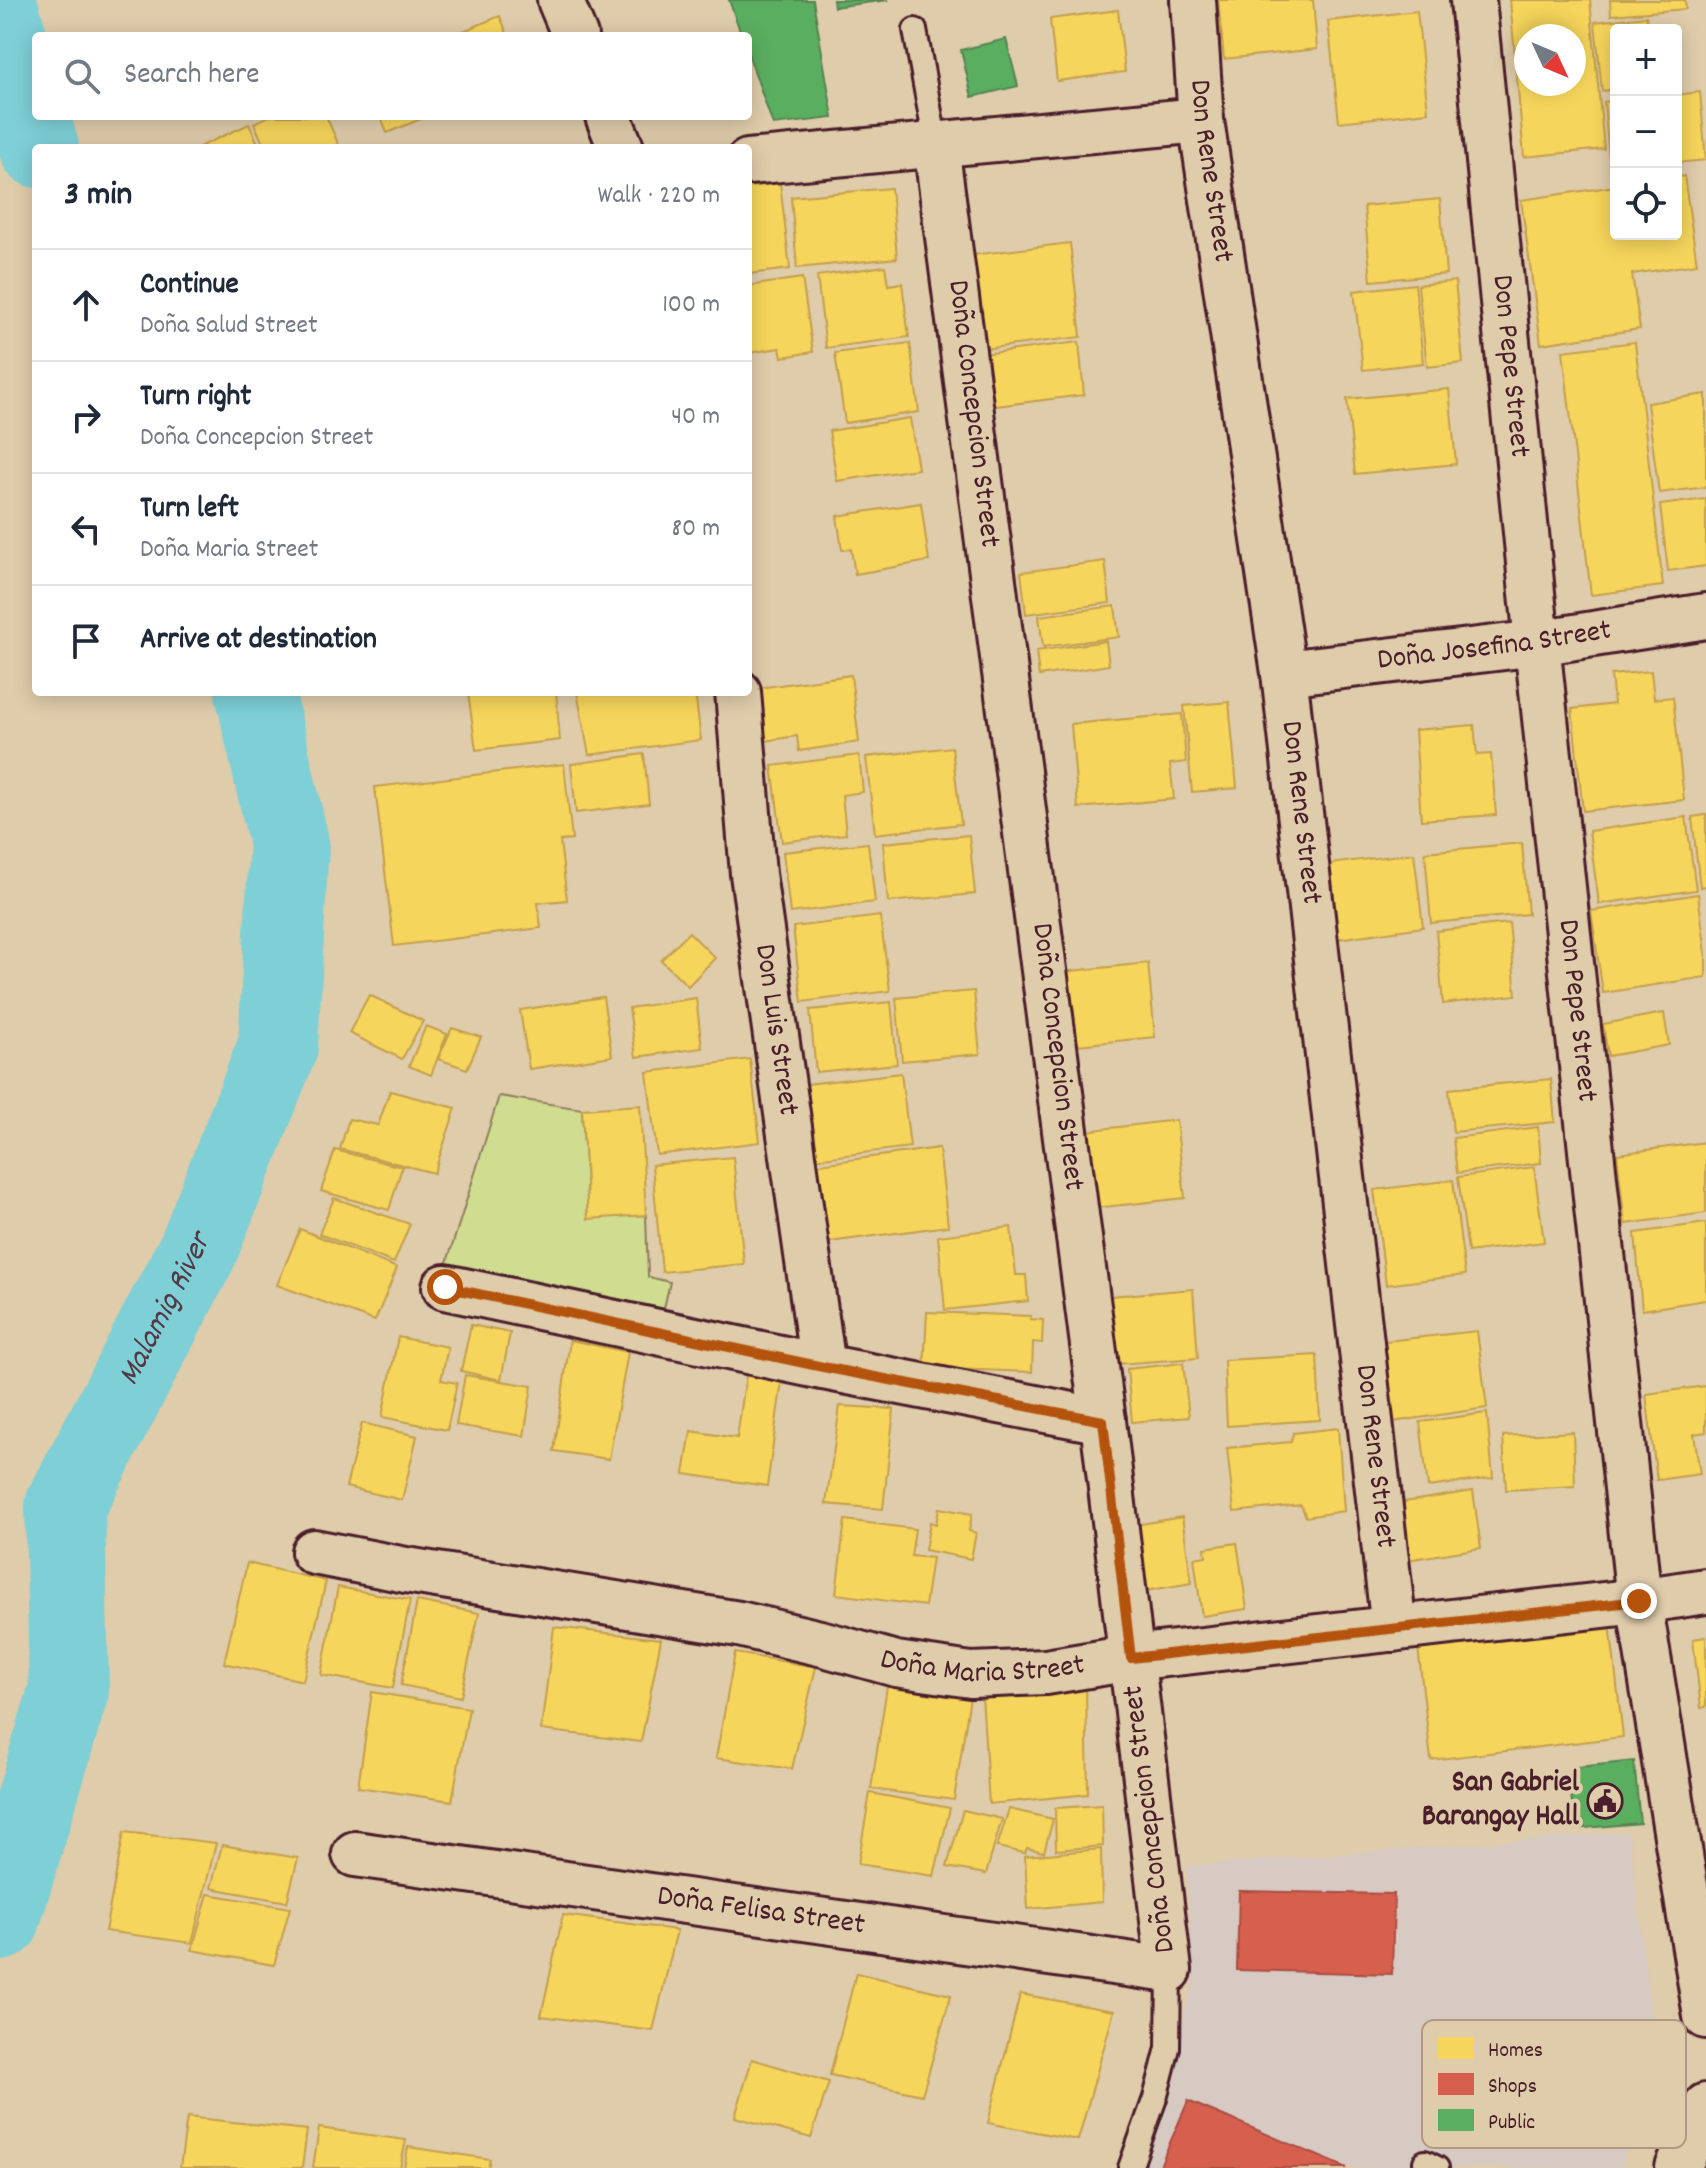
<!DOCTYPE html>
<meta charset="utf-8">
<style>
body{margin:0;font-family:Dekko,sans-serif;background:#f6f6f7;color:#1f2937}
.controls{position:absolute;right:24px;top:24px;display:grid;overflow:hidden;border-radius:8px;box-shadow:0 4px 20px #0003}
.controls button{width:72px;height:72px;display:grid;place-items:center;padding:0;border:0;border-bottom:2px solid #e0e1e3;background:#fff;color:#1f2937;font:40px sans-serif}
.compass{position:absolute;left:1514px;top:24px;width:72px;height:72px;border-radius:50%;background:#fff;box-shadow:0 4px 20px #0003;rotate:134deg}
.stop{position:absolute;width:24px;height:24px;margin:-18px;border:6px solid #b45309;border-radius:50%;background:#fff}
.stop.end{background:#b45309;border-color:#fff;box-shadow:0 2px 8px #0008}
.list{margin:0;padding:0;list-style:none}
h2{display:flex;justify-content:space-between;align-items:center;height:104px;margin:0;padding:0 32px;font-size:34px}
h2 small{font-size:26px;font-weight:400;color:#747a83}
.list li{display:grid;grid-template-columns:52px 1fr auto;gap:24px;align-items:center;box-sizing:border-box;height:112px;padding:0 32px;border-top:2px solid #e0e1e3}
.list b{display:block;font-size:30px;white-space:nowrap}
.list p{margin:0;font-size:26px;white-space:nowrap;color:#747a83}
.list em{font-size:26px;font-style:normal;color:#747a83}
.icon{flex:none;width:44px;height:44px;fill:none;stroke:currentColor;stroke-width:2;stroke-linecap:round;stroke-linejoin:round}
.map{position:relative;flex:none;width:1706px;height:2168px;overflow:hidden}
.search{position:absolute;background:#fff;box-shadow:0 4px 20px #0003;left:32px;top:32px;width:720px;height:88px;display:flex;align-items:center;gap:20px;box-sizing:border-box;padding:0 28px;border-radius:8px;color:#747a83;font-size:30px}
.panel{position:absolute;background:#fff;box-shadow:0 4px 20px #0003;left:32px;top:144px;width:720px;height:552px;border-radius:8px}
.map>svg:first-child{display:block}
</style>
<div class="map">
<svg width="1706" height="2168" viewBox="0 0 1706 2168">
<rect width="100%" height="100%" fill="#dfccaa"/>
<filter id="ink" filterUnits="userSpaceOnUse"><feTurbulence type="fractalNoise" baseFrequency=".0125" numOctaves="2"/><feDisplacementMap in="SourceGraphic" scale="16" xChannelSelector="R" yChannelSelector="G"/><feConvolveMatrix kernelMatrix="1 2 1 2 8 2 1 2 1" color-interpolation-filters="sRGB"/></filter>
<g filter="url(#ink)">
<path fill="#d6cac2" d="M1629,1832l28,229 -36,107h-477l50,-190 -8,-112z"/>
<path fill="#d0dc8f" stroke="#8d7e5d" stroke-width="2" d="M499,1096l83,13 6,109 58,-3 2,62 22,5 -9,39 -217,-49z"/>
<g fill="#f6d55c" stroke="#c29e4d" stroke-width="2" fill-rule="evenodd">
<path d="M1218,0h95l4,49 -93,10z"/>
<path d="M1510,0h80l14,149 -80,8zM1526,36h48v48h-48z"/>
<path d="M1610,0h75l1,9 -75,6z"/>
<path d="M1118,10l7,62 -68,9 -7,-62z"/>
<path d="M1417,11l11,101 -89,10 -11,-101z"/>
<path d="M500,16l8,20h-57z"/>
<path d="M1646,16l2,14h-32v59l-14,2 -7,-69z"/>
<path d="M1700,92l6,68 -30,3v-68z"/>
<path d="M1616,101v68l-6,1 -6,-68z"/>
<path d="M269,116h57l14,32h-75l-11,-25z"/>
<path d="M381,116h47l-41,17z"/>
<path d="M249,124l11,24h-63z"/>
<path d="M1684,176l13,88 -65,10 8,55 -99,15 -20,-144 95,-14v48h60v-56z"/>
<path d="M780,183l10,86 -42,5v-87z"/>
<path d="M891,188l6,70 -100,10 -6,-71z"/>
<path d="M1440,199l6,75 -75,7 -7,-75z"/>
<path d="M1070,243l11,94 -98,12 -11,-94z"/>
<path d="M885,266l3,19 14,-2 7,54 -83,11 -9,-72z"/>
<path d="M802,278l11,74 -31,5 -2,-9 -32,5v-67z"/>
<path d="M1455,281l8,82 -36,4 -9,-82z"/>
<path d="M1415,284l8,79 -60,7 -9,-79z"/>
<path d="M1079,342l5,53 -96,12 -6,-53z"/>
<path d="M1635,342l28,244 -72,9 -28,-244z"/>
<path d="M910,343l9,69 -74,11 -10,-70z"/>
<path d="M1449,389l7,75 -101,10 -8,-75z"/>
<path d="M1706,394v93l-47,6 -12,-90z"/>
<path d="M910,418l8,51 -81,12 -8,-50z"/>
<path d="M1706,499v67l-38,5 -8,-66z"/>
<path d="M921,503l8,58 -74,13 -4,-25 -9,1 -5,-34z"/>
<path d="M1105,561l5,42 -84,11 -5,-42z"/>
<path d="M1115,606l4,31 -76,10 -4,-31z"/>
<path d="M1106,641l3,24 -70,11 -3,-25z"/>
<path d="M1651,671l3,28 19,-2 11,103 -101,11 -11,-102 42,-5 -3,-29z"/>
<path d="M851,675l8,67 -60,9 -2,-15 -32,5 -7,-53z"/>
<path d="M468,692h88l4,48 -84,10z"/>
<path d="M577,692h118l6,48 -112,15z"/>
<path d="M1229,702l8,86 -45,4 -8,-86z"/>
<path d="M1182,714l4,48 -16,2 4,35 -96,9 -7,-84z"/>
<path d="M1474,725l3,30 14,-1 5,61 -75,5 -6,-90z"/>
<path d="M952,747l9,77 -86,10 -9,-77z"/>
<path d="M644,754l5,50 -73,9 -5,-49z"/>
<path d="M859,755l4,37 -21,3 4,39 -64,8 -10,-76z"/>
<path d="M564,764l8,76 -12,1 7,59 -29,3 3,25 -147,18 -19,-159z"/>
<path d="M1706,815v71l-6,1 -8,-70z"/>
<path d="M1686,817l10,73 -97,14 -10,-73z"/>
<path d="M969,835l6,59 -87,8 -5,-59z"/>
<path d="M868,843l7,59 -85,11 -7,-61z"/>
<path d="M1522,843l6,71 -97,9 -6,-71z"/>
<path d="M1414,853l9,74 -100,14 -9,-75z"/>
<path d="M1698,894l8,59v24l-103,16 -12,-82z"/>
<path d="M880,916l10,75 -88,11 -9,-75z"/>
<path d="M1509,923l7,72 -73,9 -7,-73z"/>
<path d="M689,932l26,26 -27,28 -27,-26z"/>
<path d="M1148,963l7,74 -87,9 -7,-74z"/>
<path d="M974,991l6,63 -78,7 -6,-63z"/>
<path d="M369,995l54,26 -21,38 -53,-26z"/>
<path d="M603,997l9,59 -83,13 -9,-59z"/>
<path d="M696,998l6,50 -66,9 -7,-49z"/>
<path d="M891,1002l6,62 -81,8 -6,-62z"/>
<path d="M1664,1013l5,32 -61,11 -5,-32z"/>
<path d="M426,1026l21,8 -16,41 -22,-9z"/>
<path d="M452,1028l29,9 -14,32 -29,-10z"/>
<path d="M750,1059l10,83 -103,13 -10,-83z"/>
<path d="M901,1073l9,74 -103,13 -9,-75z"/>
<path d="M1551,1079l4,43 -102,10 -4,-43z"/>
<path d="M390,1091l66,17 -22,65 -94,-24 9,-30 29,6z"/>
<path d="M640,1105l6,110 -58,4 -6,-110z"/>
<path d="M1176,1120l9,78 -108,12 -9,-77z"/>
<path d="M1538,1127l3,36 -84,10 -4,-35z"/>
<path d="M1706,1142v71l-81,11 -8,-70z"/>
<path d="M939,1148l9,78 -126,17 -10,-78z"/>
<path d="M335,1150l67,17 -13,43 -68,-19z"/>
<path d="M733,1157l11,107 -82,8 -10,-107z"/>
<path d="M1534,1167l10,75 -76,10 -10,-75z"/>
<path d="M1453,1180l12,95 -79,10 -12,-95z"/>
<path d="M334,1198l76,26 -16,39 -75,-29z"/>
<path d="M1706,1223v77l-64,10 -7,-77z"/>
<path d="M1011,1227l5,48h10l2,26 -83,9 -7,-74z"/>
<path d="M300,1229l97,39 -22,53 -98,-36z"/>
<path d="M1193,1289l5,69 -95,7 -5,-68z"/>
<path d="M927,1312l104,4 -1,3 13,1 -1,23 -9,-1 -1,30 -108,-4z"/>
<path d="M471,1325l39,8 -9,47 -40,-9z"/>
<path d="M1477,1331l10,77 -109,16 -10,-81z"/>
<path d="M398,1337l50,10 -7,33 16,3 -10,47 -65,-13z"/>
<path d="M570,1340l58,12 -19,107 -55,-8z"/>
<path d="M1317,1355l3,65 -93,6 -3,-66z"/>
<path d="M1183,1363l6,54 -57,5 -5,-53z"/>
<path d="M465,1375l67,11 -8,50 -68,-11z"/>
<path d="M746,1375l36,6 -15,105 -83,-12 7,-43 46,7z"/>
<path d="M1706,1386v46l-12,2 6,40 -43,6 -11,-86z"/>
<path d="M840,1406l54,3 -11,100 -57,-5z"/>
<path d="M1487,1413l6,65 -65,9 -8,-65z"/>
<path d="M362,1423l55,13 -15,64 -56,-13z"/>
<path d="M1338,1428l6,83 -38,6 -5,-12 -67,7 -7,-64 64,-6 2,-9z"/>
<path d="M1573,1432l2,54 -69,4 -3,-54z"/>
<path d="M1473,1491l8,57 -81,13 -8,-57z"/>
<path d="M939,1508l33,6 -3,17 7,2 -5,26 -46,-9 5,-28 6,2z"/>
<path d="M1182,1517l10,66 -47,8 -10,-66z"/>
<path d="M845,1520l70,9 -4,27 21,2 -7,48 -89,-12z"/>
<path d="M1237,1543l10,66 -45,7 -8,-58 12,-2 -1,-8z"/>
<path d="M247,1563l79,18 -23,100 -79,-18z"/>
<path d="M338,1587l72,13 -17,88 -72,-13z"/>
<path d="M417,1601l62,12 -18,84 -60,-12z"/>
<path d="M1610,1624l13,113 -192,23 -13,-113z"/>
<path d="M554,1627l107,12 -20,103 -100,-12z"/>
<path d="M1706,1637v70l-5,1 -8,-69z"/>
<path d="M735,1653l81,14 -24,102 -76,-11z"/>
<path d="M888,1680l83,10 -17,110 -83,-11z"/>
<path d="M1086,1687l2,107 -99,10 -7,-109z"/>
<path d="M372,1692l97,16 -17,93 -94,-14z"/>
<path d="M870,1793l80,15 -16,68 -76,-12z"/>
<path d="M1102,1805l1,41 -47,4 -1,-42z"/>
<path d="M1009,1809l44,10 -9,33 -17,-4 -2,5 -28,-6z"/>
<path d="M963,1810l39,9 -16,55 -39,-7z"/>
<path d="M124,1832l92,11 -24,100 -87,-12z"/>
<path d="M222,1845l76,13 -11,44 -76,-14z"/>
<path d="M1101,1849l1,53 -74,7 -3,-53z"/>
<path d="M208,1894l82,14 -16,57 -82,-15z"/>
<path d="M563,1915l114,15 -24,101 -112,-15z"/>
<path d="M856,1973l95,22 -29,100 -92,-20z"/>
<path d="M1020,1994l94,17 -36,129 -90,-17z"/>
<path d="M752,2059l77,23 -18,56 -76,-21z"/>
<path d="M187,2117l120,13 -5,38h-122z"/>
<path d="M319,2128l87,12 -6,28h-87z"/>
<path d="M408,2147l82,12 -2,9h-84z"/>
</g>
<g fill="#d6604d" stroke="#ac4c43" stroke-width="2">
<path d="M1239,1891l155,3 -2,80 -155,-4z"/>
<path d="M1188,2101l159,67h-188z"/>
</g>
<g fill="#5aae61" stroke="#558351" stroke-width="2">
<path d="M729,0h84l20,118 -60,7 -25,-72v-17h-6z"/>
<path d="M833,0h55l-54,7z"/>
<path d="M1006,39l12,47 -46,11 -11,-47z"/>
<path d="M1634,1761l6,62 -66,6 -5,-61z"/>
</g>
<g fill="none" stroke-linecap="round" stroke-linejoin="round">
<g stroke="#7ecfd6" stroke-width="80">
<path d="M0,13l39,135"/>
<path id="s1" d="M0,1921l69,-231 -4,-184 133,-256 80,-204 11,-203 -34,-151"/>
</g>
<defs>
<g id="lane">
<path d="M915,30l21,115"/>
<path d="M1425,2162l12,6"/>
<path d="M1130,2168l25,-70 13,-50 1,-78"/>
</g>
<g id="street">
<path d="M560,0l15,36"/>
<path id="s2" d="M1193,0l8,120 83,553 110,956"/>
<path id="s3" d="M1473,0l64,643 102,958 67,415"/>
<path d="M608,116l13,32"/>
<path d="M748,162l453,-42"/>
<path id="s4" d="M1284,673l253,-30 169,-27"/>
<path id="s5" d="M738,692l15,182 70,493"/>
<path d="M445,1287l378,80 280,54"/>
<path id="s6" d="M314,1552l92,18 333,54 85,20 72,20 75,11 75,-3 85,-14 508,-57 67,-10"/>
<path id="s7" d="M355,1854l814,116 -66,-549 -167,-1276"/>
<path d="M1678,2168l28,-62"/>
</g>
</defs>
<use href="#lane" stroke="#4a1f2b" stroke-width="28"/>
<use href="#street" stroke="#4a1f2b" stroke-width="50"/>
<use href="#lane" stroke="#dfccaa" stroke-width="22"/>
<use href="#street" stroke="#dfccaa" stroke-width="44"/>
</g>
</g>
<g fill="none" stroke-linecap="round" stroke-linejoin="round" filter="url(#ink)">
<path stroke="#b45309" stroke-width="10" d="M445,1287l378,80 280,54 28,237 508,-57"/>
</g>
<defs>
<symbol id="civic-ring" viewBox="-11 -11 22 22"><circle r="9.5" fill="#dfccaa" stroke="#4a1f2b" stroke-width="1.5"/><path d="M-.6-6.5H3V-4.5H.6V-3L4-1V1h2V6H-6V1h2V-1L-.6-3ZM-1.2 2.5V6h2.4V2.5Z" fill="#4a1f2b"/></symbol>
</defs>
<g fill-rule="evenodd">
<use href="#civic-ring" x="1585" y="1781" width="40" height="40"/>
</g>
<g text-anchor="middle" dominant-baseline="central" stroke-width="8" stroke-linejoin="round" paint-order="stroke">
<g font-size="30" fill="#4a1f2b" stroke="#dfccaa">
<text stroke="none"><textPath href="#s2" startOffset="172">Don Rene Street</textPath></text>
<text stroke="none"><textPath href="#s3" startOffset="368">Don Pepe Street</textPath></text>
<text transform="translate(972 414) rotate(83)">Doña Concepcion Street</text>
<text stroke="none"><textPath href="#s4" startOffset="212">Doña Josefina Street</textPath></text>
<text stroke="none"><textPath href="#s2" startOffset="820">Don Rene Street</textPath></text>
<text stroke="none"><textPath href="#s3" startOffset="1016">Don Pepe Street</textPath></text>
<text stroke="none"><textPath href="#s5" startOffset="340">Don Luis Street</textPath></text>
<text transform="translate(1056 1057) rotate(83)">Doña Concepcion Street</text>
<text stroke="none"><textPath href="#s2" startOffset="1468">Don Rene Street</textPath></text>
<text stroke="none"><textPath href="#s6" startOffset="680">Doña Maria Street</textPath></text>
<text transform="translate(1151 1819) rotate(-97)">Doña Concepcion Street</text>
<text stroke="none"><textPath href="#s7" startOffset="410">Doña Felisa Street</textPath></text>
</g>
<g font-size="30" font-weight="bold" fill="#4a1f2b" stroke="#dfccaa" text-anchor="end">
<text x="1579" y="1784">San Gabriel<tspan x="1579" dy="34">Barangay Hall</tspan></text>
</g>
<g font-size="32" font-style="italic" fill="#523945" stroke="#dfccaa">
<text stroke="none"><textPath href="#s1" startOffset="646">Malamig River</textPath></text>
</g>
</g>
<rect x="1422" y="2020" width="264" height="128" rx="12" fill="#dfccaa" stroke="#b29884" stroke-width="2"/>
<rect x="1438" y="2037" width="36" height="22" fill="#f6d55c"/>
<rect x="1438" y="2073" width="36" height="22" fill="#d6604d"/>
<rect x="1438" y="2109" width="36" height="22" fill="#5aae61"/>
<g font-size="22" fill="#4a1f2b">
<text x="1488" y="2056">Homes</text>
<text x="1488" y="2092">Shops</text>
<text x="1488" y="2128">Public</text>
</g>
</svg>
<div class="controls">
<button>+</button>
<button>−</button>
<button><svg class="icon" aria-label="locate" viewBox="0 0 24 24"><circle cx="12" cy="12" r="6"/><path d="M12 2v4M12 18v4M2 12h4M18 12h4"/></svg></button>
</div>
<svg class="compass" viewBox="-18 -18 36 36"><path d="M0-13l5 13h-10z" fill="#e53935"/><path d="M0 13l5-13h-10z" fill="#747a83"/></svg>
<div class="stop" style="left:445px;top:1287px"></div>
<div class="stop end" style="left:1639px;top:1601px"></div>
<div class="search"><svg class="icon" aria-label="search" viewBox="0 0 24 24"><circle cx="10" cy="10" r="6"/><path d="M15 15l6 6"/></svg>Search here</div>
<section class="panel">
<h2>3 min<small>Walk · 220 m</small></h2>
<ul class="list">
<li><svg class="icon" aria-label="ahead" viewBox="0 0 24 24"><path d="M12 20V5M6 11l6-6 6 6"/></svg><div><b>Continue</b><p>Doña Salud Street</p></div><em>100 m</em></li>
<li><svg class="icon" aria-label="right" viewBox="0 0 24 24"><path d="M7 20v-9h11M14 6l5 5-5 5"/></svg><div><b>Turn right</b><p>Doña Concepcion Street</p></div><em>40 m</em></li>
<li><svg class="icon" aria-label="left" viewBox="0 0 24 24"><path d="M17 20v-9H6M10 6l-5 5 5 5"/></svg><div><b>Turn left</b><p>Doña Maria Street</p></div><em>80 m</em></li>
<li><svg class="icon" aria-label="arrive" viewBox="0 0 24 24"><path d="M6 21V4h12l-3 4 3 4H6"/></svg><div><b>Arrive at destination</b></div></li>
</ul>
</section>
</div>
